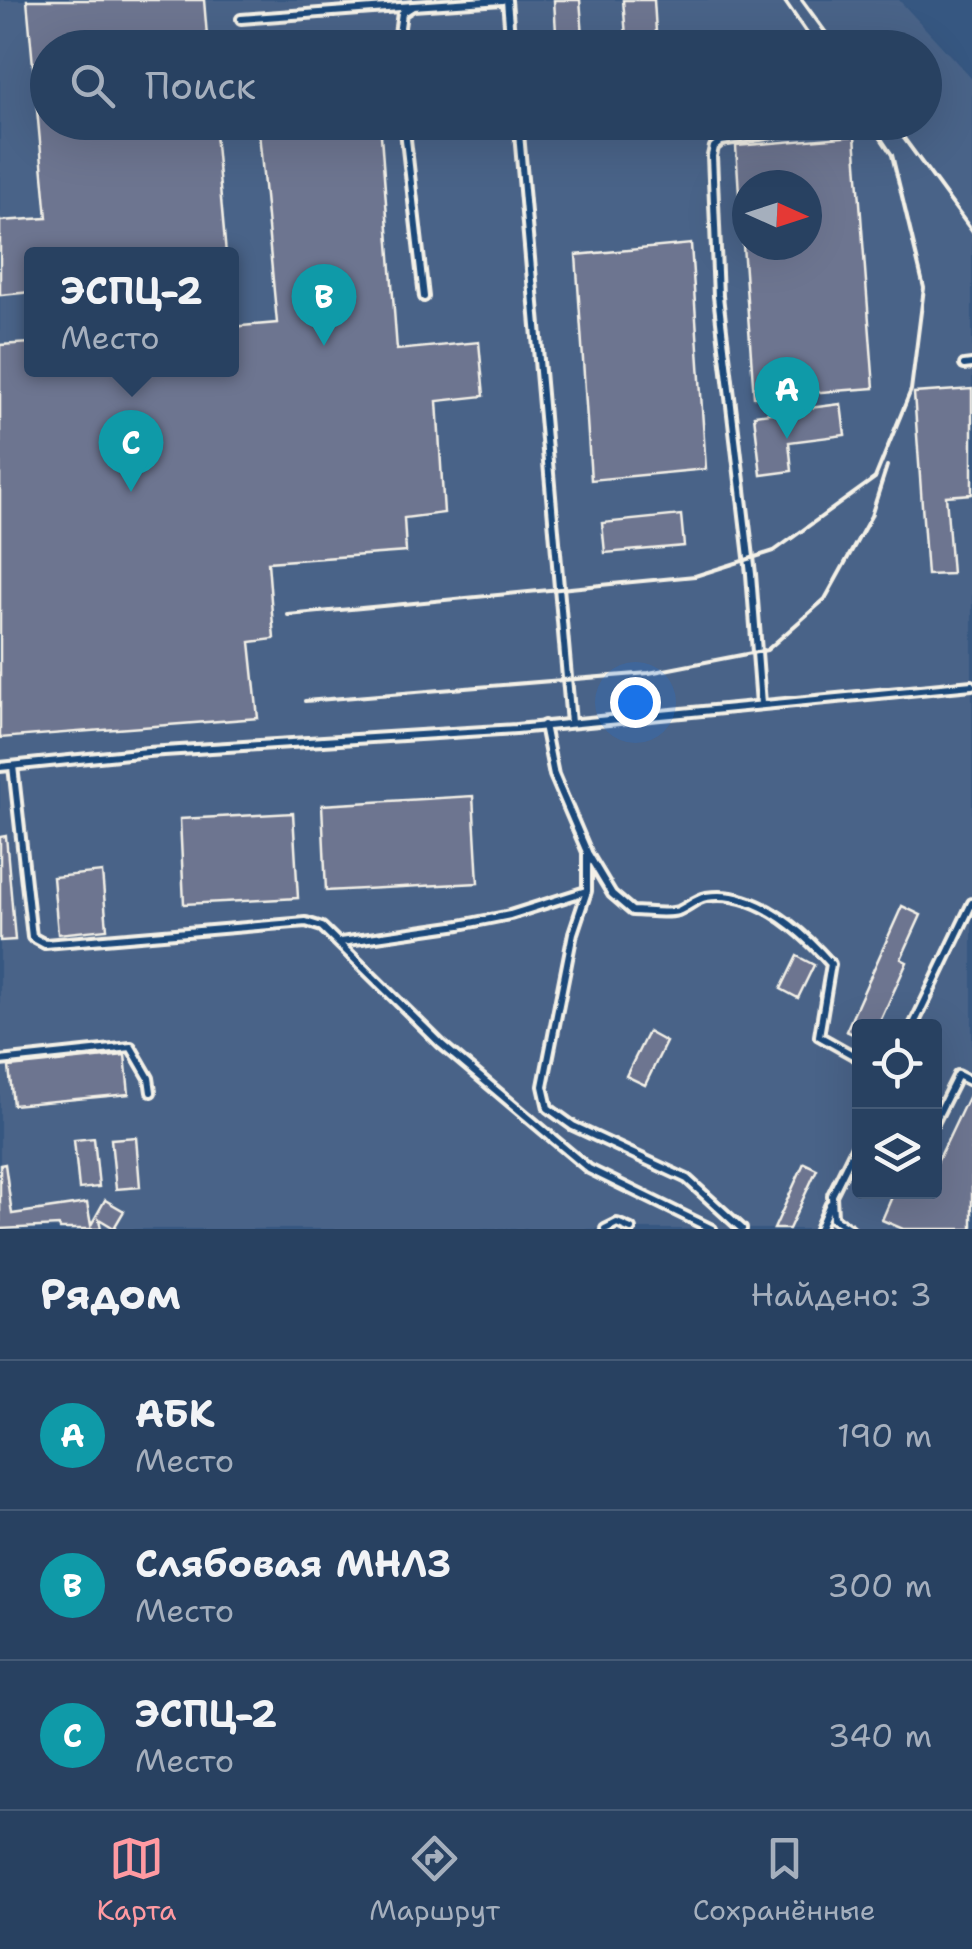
<!DOCTYPE html>
<html lang="ru">
<meta charset="utf-8">
<style>
body{margin:0;font-family:"Shantell Sans",sans-serif;background:#344c6a;color:#f1f3f6}
.controls{position:absolute;right:30px;bottom:30px;display:grid;overflow:hidden;border-radius:10px;box-shadow:0 10px 40px #0002}
.controls button{width:90px;height:90px;display:grid;place-items:center;padding:0;border:0;border-bottom:2px solid #445a76;background:#284161;color:#f1f3f6;font:50px sans-serif}
.compass{position:absolute;left:732px;top:170px;width:90px;height:90px;border-radius:50%;background:#284161;box-shadow:0 10px 40px #0002;rotate:93deg}
.you{position:absolute;left:635px;top:702px;width:35px;height:35px;margin:-25px;border:8px solid #fff;border-radius:50%;background:#1a73e8;box-shadow:0 0 0 15px #1a73e833}
.badge{display:grid;place-items:center;width:65px;height:65px;border-radius:50%;background:#ff9aa2;color:#fff;font-size:32px;font-weight:700}
.pin{position:absolute;translate:-50% -82px;filter:drop-shadow(0 2px 5px #0008)}
.pin::after{content:'';position:absolute;top:52px;width:35px;height:30px;background:inherit;clip-path:polygon(0 0,100% 0,50% 100%)}
.popup{position:absolute;left:24px;top:247px;width:215px;height:130px;box-sizing:border-box;display:grid;place-content:center;border-radius:10px;background:#284161;filter:drop-shadow(0 2px 8px #0005);font-size:32px;white-space:nowrap;color:#a5afbd}
.popup b{font-size:38px;color:#f1f3f6}
.popup::after{content:'';position:absolute;left:50%;top:100%;margin-left:-20px;border:20px solid transparent;border-top-color:#284161}
.list{margin:0;padding:0;list-style:none}
h2{display:flex;justify-content:space-between;align-items:center;height:130px;margin:0;padding:0 40px;font-size:42px}
h2 small{font-size:32px;font-weight:400;color:#a5afbd}
.list li{display:grid;grid-template-columns:65px 1fr auto;gap:30px;align-items:center;box-sizing:border-box;height:150px;padding:0 40px;border-top:2px solid #445a76}
.list b{display:block;font-size:38px;white-space:nowrap}
.list p{margin:0;font-size:32px;white-space:nowrap;color:#a5afbd}
.list em{font-size:32px;font-style:normal;color:#a5afbd}
.icon{flex:none;width:55px;height:55px;fill:none;stroke:currentColor;stroke-width:2;stroke-linecap:round;stroke-linejoin:round}
.map{position:relative;flex:none;width:972px;height:1229px;overflow:hidden}
.search{position:absolute;background:#284161;box-shadow:0 10px 40px #0002;left:30px;right:30px;top:30px;height:110px;display:flex;align-items:center;gap:25px;box-sizing:border-box;padding:0 35px;border-radius:55px;color:#a5afbd;font-size:38px}
.sheet{height:580px;background:#284161}
nav{display:flex;justify-content:space-around;align-items:center;box-sizing:border-box;height:140px;border-top:2px solid #445a76;background:#284161;font-size:28px;color:#a5afbd}
nav a{display:grid;justify-items:center;gap:5px}
nav .on{color:#ff9aa2}
.map>svg:first-child{display:block}
</style>
<div class="map">
<svg width="972" height="1229" viewBox="0 0 972 1229">
<rect width="100%" height="100%" fill="#365781"/>
<filter id="ink" filterUnits="userSpaceOnUse"><feTurbulence type="fractalNoise" baseFrequency=".01" numOctaves="2"/><feDisplacementMap in="SourceGraphic" scale="20" xChannelSelector="R" yChannelSelector="G"/><feConvolveMatrix kernelMatrix="1 2 1 2 8 2 1 2 1" color-interpolation-filters="sRGB"/></filter>
<g filter="url(#ink)">
<path fill="#496388" fill-rule="evenodd" d="M0,0h899l73,79v1150h-972zM48,48h876v74h-876zM747,185h60v60h-60zM31,255h200v115h-200zM860,1026h74v166h-74z"/>
<g fill="#6d7490" stroke="#f4f1e8" stroke-width="2.5">
<path d="M27,0h177l4,48h-160v74h166l12,132h-195v38l-31,3v-74l47,-3z"/>
<path d="M554,0h26l4,48h-27z"/>
<path d="M623,0h31l3,48h-30z"/>
<path d="M258,122h122l17,228 82,-8 5,54 -47,5 7,112 -40,5 2,34 -138,10 6,77 -24,3 8,76 -258,20v-393l31,-2v27h200v-43l46,-4z"/>
<path d="M563,122h30v7l-29,2z"/>
<path d="M855,136l19,252 -120,9 -11,-152h64v-60h-60v24l-7,1 -4,-64z"/>
<path d="M691,244l15,225 -115,11 -15,-225z"/>
<path d="M972,389v105l-26,2 6,78 -25,1 -13,-182z"/>
<path d="M841,404l4,31 -56,7 3,29 -31,4 -7,-60z"/>
<path d="M681,515l3,31 -79,7 -3,-30z"/>
<path d="M473,796l5,87 -152,8 -4,-86z"/>
<path d="M293,813l5,85 -114,6 -4,-85z"/>
<path d="M6,836l9,104 -15,1v-104z"/>
<path d="M102,872l5,57 -49,5 -5,-57z"/>
<path d="M902,906l19,9 -20,44 6,3 -29,64h-18v11l-14,-6z"/>
<path d="M797,956l17,9 -16,33 -17,-9z"/>
<path d="M648,1032l18,10 -21,43 -19,-9z"/>
<path d="M125,1055l4,39 -116,11 -4,-38z"/>
<path d="M972,1089v140h-69l-21,-9 12,-28h40v-23z"/>
<path d="M136,1137l4,50 -24,2 -5,-50z"/>
<path d="M94,1138l5,49 -20,2 -5,-49z"/>
<path d="M804,1163l13,6 -28,60h-15z"/>
<path d="M5,1164l7,50 75,-11 4,22 14,-25 19,11 -10,17 -15,-9 2,10h-41l-1,-3 -59,3v-64z"/>
</g>
<g fill="none" stroke-linecap="round" stroke-linejoin="round">
<defs>
<g id="service">
<path d="M507,0l4,48"/>
<path d="M241,19l172,-13"/>
<path d="M397,48l5,-35 11,-7 89,-6"/>
<path d="M404,122l20,175"/>
<path d="M518,122l53,601"/>
<path d="M964,365l8,-1"/>
<path d="M761,704l-10,-130 -33,-278 -6,-140 2,-9 7,-6 103,-16"/>
<path d="M544,725l10,50 33,77v39l-14,42 -30,153 5,22 25,18 114,53 55,50"/>
<path d="M13,766l19,171 13,7 261,-22 16,5 119,117 148,125 123,60"/>
<path d="M0,767l148,-15 368,-23 456,-44"/>
<path d="M588,854l24,40 20,17c14,0 33,4 46,0 10,-4 18,-12 28,-14 50,-8 95,33 125,67l-12,72 41,23"/>
<path d="M341,942l119,-17 50,-10 76,-24"/>
<path d="M913,1026l59,-123"/>
<path d="M0,1061l131,-14 18,31 2,14"/>
<path d="M934,1123l24,-48 14,7"/>
<path d="M605,1229l12,-6 14,6"/>
<path d="M819,1229l11,-25"/>
<path d="M850,1229l-17,-11 -1,-23 28,-57"/>
</g>
</defs>
<use href="#service" stroke="#f4f1e8" stroke-width="14"/>
<use href="#service" stroke="#1f4a7a" stroke-width="6"/>
<g stroke="#f4f1e8" stroke-width="4">
<path d="M784,0l33,48"/>
<path d="M802,0l35,48"/>
<path d="M892,122l80,109"/>
<path d="M288,615l407,-39 79,-25 101,-73 36,-88 13,-102 -32,-133 -22,-33"/>
<path d="M305,701l344,-28 118,-23 58,-51 46,-83 16,-50"/>
</g>
</g>
</g>
</svg>
<div class="controls">
<button><svg class="icon" aria-label="locate" viewBox="0 0 24 24"><circle cx="12" cy="12" r="6"/><path d="M12 2v4M12 18v4M2 12h4M18 12h4"/></svg></button>
<button><svg class="icon" aria-label="layers" viewBox="0 0 24 24"><path d="M12 4l9 5-9 5-9-5zM3 14l9 5 9-5"/></svg></button>
</div>
<svg class="compass" viewBox="-18 -18 36 36"><path d="M0-13l5 13h-10z" fill="#e53935"/><path d="M0 13l5-13h-10z" fill="#a5afbd"/></svg>
<div class="you"></div>
<div class="pin badge" style="left:787px;top:439px;background:#0f9aa8">A</div>
<div class="pin badge" style="left:324px;top:346px;background:#0f9aa8">B</div>
<div class="pin badge" style="left:131px;top:492px;background:#0f9aa8">C</div>
<div class="popup"><b>ЭСПЦ-2</b>Место</div>
<div class="search"><svg class="icon" aria-label="search" viewBox="0 0 24 24"><circle cx="10" cy="10" r="6"/><path d="M15 15l6 6"/></svg>Поиск</div>
</div>
<section class="sheet">
<h2>Рядом<small>Найдено: 3</small></h2>
<ul class="list">
<li><span class="badge" style="background:#0f9aa8">A</span><div><b>АБК</b><p>Место</p></div><em>190 m</em></li>
<li><span class="badge" style="background:#0f9aa8">B</span><div><b>Слябовая МНЛЗ</b><p>Место</p></div><em>300 m</em></li>
<li><span class="badge" style="background:#0f9aa8">C</span><div><b>ЭСПЦ-2</b><p>Место</p></div><em>340 m</em></li>
</ul>
</section>
<nav>
<a class="on"><svg class="icon" aria-label="map" viewBox="0 0 24 24"><path d="M3 6l6-2 6 2 6-2v14l-6 2-6-2-6 2zM9 4v14M15 6v14"/></svg>Карта</a>
<a><svg class="icon" aria-label="directions" viewBox="0 0 24 24"><path d="M12 3l9 9-9 9-9-9zM9 14v-3h6M13 9l2 2-2 2"/></svg>Маршрут</a>
<a><svg class="icon" aria-label="saved" viewBox="0 0 24 24"><path d="M7 4h10v16l-5-4-5 4z"/></svg>Сохранённые</a>
</nav>
